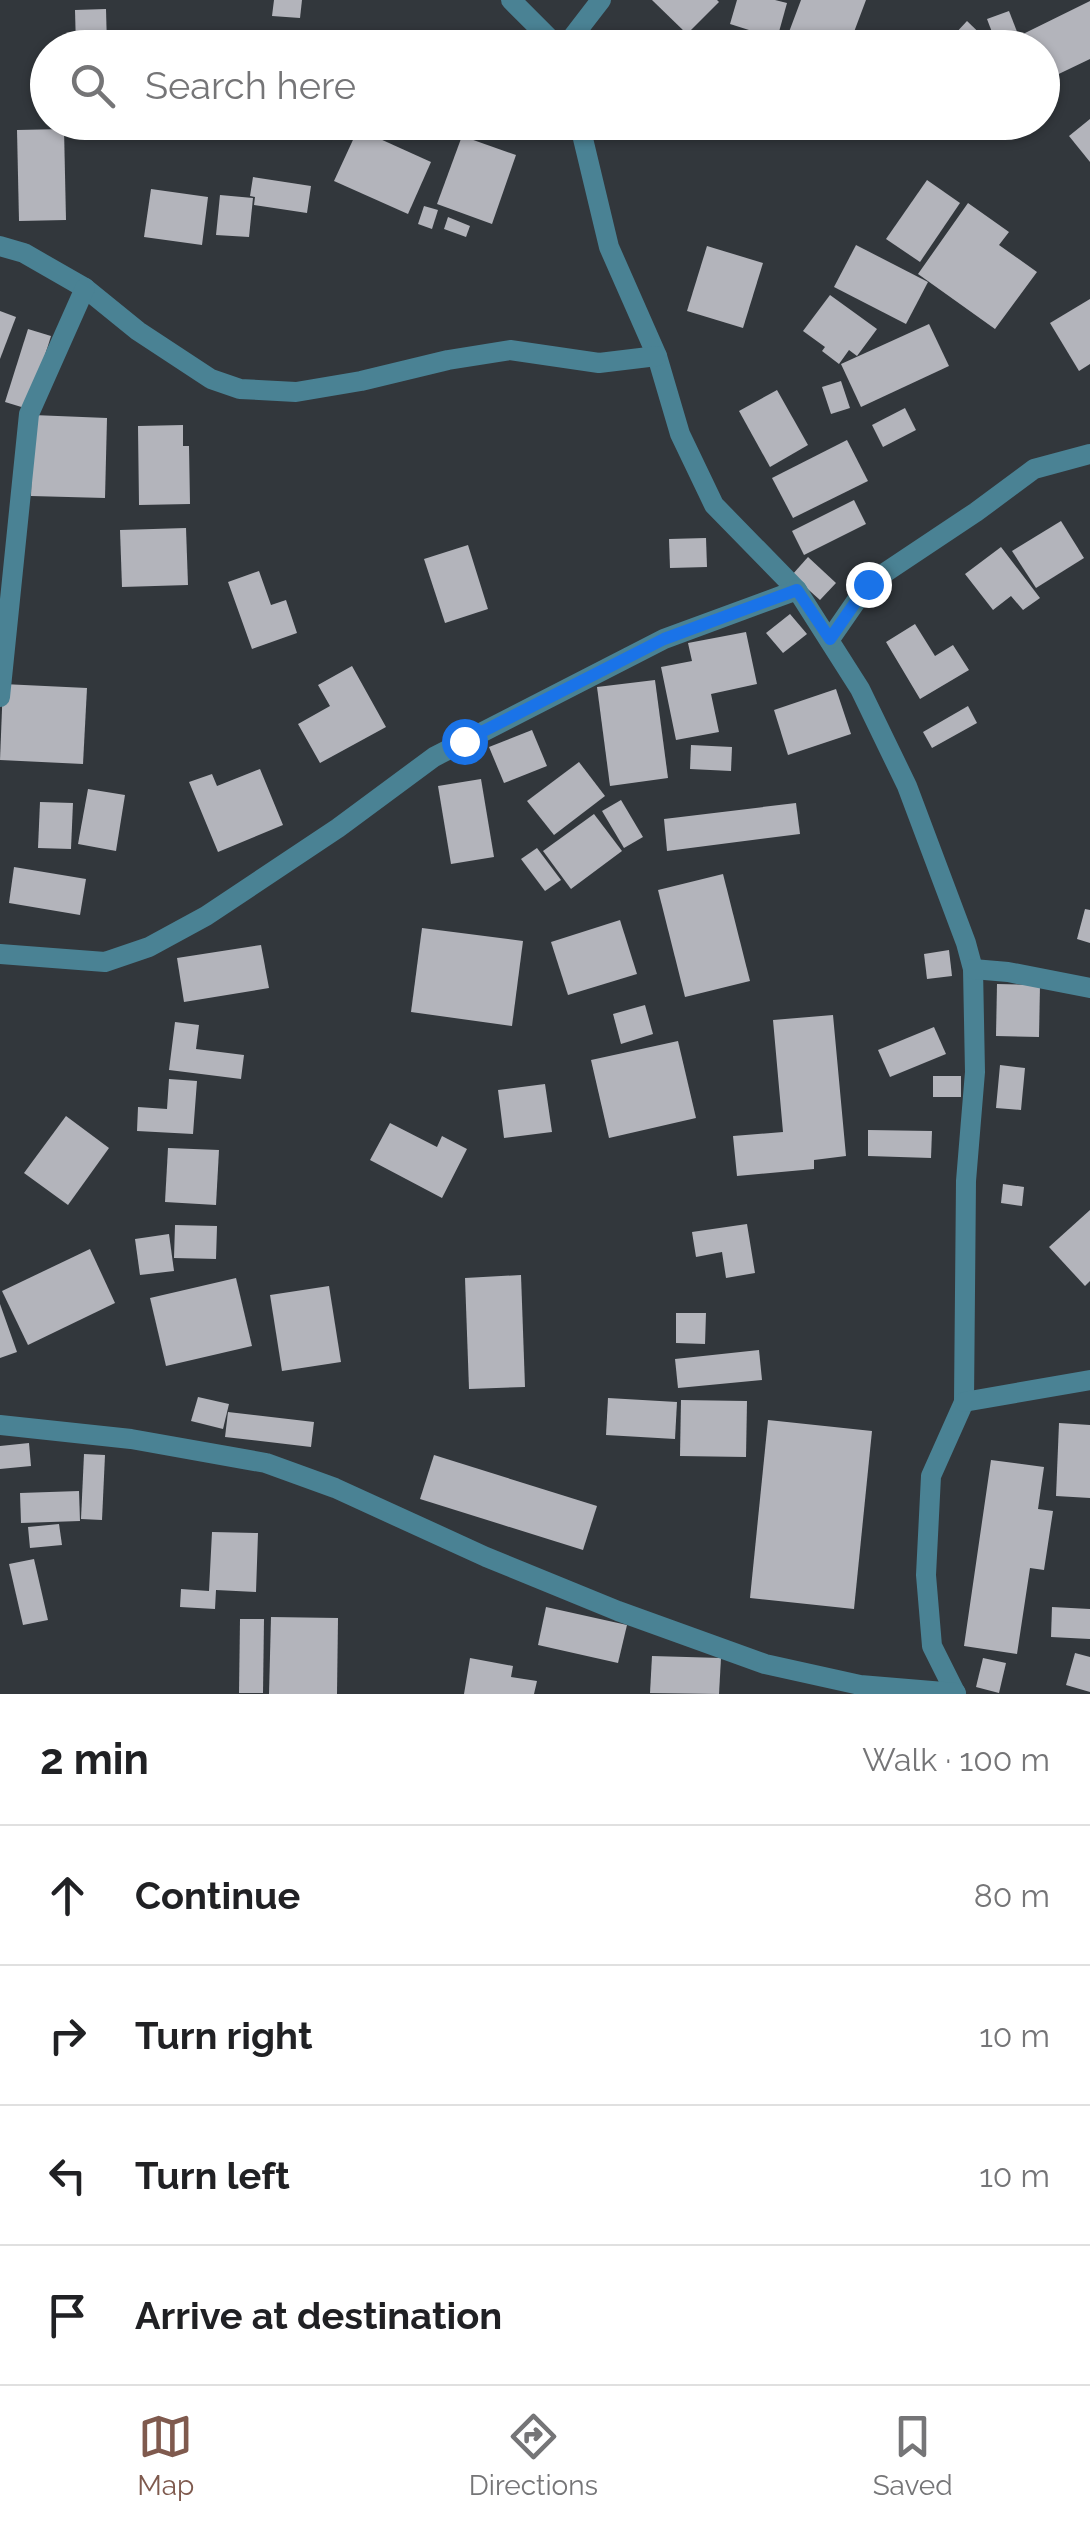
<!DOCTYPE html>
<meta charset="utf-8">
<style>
body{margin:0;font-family:Raleway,sans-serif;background:#f6f6f6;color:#202124}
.stop{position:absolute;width:30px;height:30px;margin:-22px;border:8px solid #1a73e8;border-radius:50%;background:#fff}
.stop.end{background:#1a73e8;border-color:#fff;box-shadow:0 2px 10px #0008}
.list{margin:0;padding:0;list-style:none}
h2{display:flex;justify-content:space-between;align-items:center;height:130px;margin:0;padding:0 40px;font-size:42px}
h2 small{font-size:32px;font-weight:400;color:#757577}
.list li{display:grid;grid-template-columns:65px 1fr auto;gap:30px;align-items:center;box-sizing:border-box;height:140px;padding:0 40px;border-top:2px solid #e0e0e0}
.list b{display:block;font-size:38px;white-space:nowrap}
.list em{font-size:32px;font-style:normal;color:#757577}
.icon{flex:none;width:55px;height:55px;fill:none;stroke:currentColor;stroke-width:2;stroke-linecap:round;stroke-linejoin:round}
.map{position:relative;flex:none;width:1090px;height:1694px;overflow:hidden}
.search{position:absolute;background:#fff;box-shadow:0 2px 8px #0004;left:30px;right:30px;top:30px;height:110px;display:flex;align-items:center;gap:25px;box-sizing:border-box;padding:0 35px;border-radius:55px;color:#757577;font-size:38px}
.sheet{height:690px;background:#fff}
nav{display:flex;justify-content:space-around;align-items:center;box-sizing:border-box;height:140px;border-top:2px solid #e0e0e0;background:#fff;font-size:28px;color:#757577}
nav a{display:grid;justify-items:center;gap:5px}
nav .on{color:#7f5a4e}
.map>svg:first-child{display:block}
</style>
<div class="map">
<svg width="1090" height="1694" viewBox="0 0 1090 1694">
<rect width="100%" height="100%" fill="#32373c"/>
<g fill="#b3b4bb">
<path d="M274,0h28l-2,18 -28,-2z"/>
<path d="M652,0h65l2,2 -32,32z"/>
<path d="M737,0h38l12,3 -10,36 -47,-15z"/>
<path d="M801,0h65l-18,48h-40l-22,-8z"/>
<path d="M1090,1v58l-48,23v-34h-15l-6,-13z"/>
<path d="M106,9l1,37 -31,1 -1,-37z"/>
<path d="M1009,11l12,31 -14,6h-9l-11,-29z"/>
<path d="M967,21l28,27h-53z"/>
<path d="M1090,119v43l-21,-26z"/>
<path d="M64,129l2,91 -47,1 -2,-91z"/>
<path d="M358,129l73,33 -23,52 -74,-33z"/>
<path d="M462,136l54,19 -24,69 -55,-20z"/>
<path d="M253,177l58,9 -4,27 -53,-8 1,-8 -5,-1z"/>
<path d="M927,180l33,23 -40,59 -34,-23z"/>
<path d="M151,189l57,8 -6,48 -58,-8z"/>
<path d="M220,195l33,3 -4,39 -33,-2z"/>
<path d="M968,203l41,29 -10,13 38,27 -42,57 -77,-55z"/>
<path d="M424,206l14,4 -6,19 -14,-5z"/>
<path d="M448,217l22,9 -4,11 -22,-8z"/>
<path d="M856,245l72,37 -22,42 -72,-37z"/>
<path d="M707,246l56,17 -20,65 -56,-17z"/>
<path d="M830,295l47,34 -20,27 -8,-6 -10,14 -17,-13 3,-4 -22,-16z"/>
<path d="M1090,299v65l-11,7 -29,-48z"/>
<path d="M0,311l16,6 -16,42z"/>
<path d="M929,324l20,42 -88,41 -20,-43z"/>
<path d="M28,329l23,7 -23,73 -23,-7z"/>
<path d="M841,381l9,27 -19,6 -9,-27z"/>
<path d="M777,390l31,55 -38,22 -31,-56z"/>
<path d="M905,408l11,22 -33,17 -11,-22z"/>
<path d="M33,415l74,3 -2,80 -74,-2z"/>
<path d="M183,425v21h6l1,58 -51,1 -1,-79z"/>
<path d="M847,440l21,41 -75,37 -21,-40z"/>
<path d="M854,500l12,24 -62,31 -12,-24z"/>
<path d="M1061,521l23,37 -48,30 -24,-37z"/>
<path d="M186,528l2,57 -66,2 -2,-57z"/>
<path d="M706,538l1,29 -37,1 -1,-29z"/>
<path d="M468,545l20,64 -43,14 -21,-64z"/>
<path d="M1001,547l39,51 -17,12 -12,-14 -18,14 -28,-36z"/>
<path d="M808,557l28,26 -16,17 -28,-25z"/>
<path d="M259,571l12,34 15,-5 11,33 -45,16 -24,-67z"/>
<path d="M790,614l17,20 -24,19 -17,-20z"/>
<path d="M915,624l20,32 18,-11 16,25 -49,29 -34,-57z"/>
<path d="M746,632l11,52 -46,10 8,38 -43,8 -15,-73 31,-6 -4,-18z"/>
<path d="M352,666l34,61 -66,36 -22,-39 32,-18 -12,-21z"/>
<path d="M655,680l13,98 -58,8 -13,-99z"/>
<path d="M3,684l84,4 -4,76 -83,-4z"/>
<path d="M836,689l15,45 -63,21 -14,-45z"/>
<path d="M968,706l9,17 -45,25 -9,-16z"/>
<path d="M532,730l15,36 -43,17 -15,-36z"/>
<path d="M691,745l41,2 -1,24 -41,-2z"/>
<path d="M579,762l26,34 -51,39 -27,-34z"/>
<path d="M260,769l23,56 -65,27 -29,-70 23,-8 5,12z"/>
<path d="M481,779l13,78 -43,7 -13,-78z"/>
<path d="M88,789l37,6 -9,56 -38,-7z"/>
<path d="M621,800l22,37 -19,11 -22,-37z"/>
<path d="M40,802l33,1 -2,46 -33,-1z"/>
<path d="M796,803l4,31 -133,17 -3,-32z"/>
<path d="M594,814l28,37 -51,38 -28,-38z"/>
<path d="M537,848l24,32 -16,11 -24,-32z"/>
<path d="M14,867l72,12 -6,36 -71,-12z"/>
<path d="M723,874l27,107 -65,16 -27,-107z"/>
<path d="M1085,909l5,1v33l-13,-4z"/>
<path d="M620,920l17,54 -69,21 -17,-53z"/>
<path d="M422,928l101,13 -11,85 -101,-14z"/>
<path d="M261,945l8,43 -85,14 -7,-44z"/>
<path d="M949,950l3,26 -25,3 -3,-25z"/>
<path d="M997,984l43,1 -1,52 -43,-1z"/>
<path d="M645,1005l8,29 -32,10 -8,-30z"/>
<path d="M833,1015l13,141 -32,4v9l-77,7 -4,-40 50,-4 -10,-112z"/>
<path d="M175,1022l24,3 -3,24 48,6 -3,24 -72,-9z"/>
<path d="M934,1027l12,27 -56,23 -12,-27z"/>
<path d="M678,1041l18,77 -87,20 -18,-78z"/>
<path d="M1000,1065l25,3 -4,42 -25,-2z"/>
<rect x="933" y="1076" width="28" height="21"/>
<path d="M169,1079l28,2 -4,53 -56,-3 1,-24 29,2z"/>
<path d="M545,1084l7,48 -48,6 -6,-48z"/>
<path d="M66,1116l43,32 -41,57 -44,-32z"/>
<path d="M390,1123l47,24 5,-11 25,13 -25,49 -72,-38z"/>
<path d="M868,1130l64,1 -1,27 -63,-2z"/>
<path d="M168,1148l51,2 -3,55 -51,-3z"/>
<path d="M1003,1184l21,3 -2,19 -21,-3z"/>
<path d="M1090,1210v71l-5,5 -36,-39z"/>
<path d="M747,1224l8,49 -29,5 -4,-26 -26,5 -4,-25z"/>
<path d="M175,1225l42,1 -1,33 -42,-1z"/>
<path d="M169,1234l5,37 -34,4 -5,-36z"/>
<path d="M90,1249l25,54 -87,42 -26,-54z"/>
<path d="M521,1275l4,112 -56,2 -4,-111z"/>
<path d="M236,1278l16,68 -86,20 -16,-68z"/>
<path d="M329,1286l12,76 -59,9 -12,-76z"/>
<path d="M0,1304l17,48 -17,6z"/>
<path d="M676,1313h30l-1,31 -29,-1z"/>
<path d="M759,1350l3,30 -84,8 -3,-29z"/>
<path d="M198,1397l31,7 -6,25 -32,-8z"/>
<path d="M608,1398l69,4 -2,37 -69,-4z"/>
<path d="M681,1400l66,1 -1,56 -66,-1z"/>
<path d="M228,1412l86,10 -3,25 -86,-10z"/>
<path d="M768,1420l104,11 -18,178 -104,-11z"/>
<path d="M1059,1423l31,2v73l-34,-2z"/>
<path d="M29,1443l2,23 -31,3v-23z"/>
<path d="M84,1454l21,1 -3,65 -21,-1z"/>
<path d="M434,1455l163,51 -14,44 -163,-51z"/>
<path d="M991,1460l53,7 -6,42 15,2 -9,59 -14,-2 -13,86 -53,-8z"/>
<path d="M79,1491l1,30 -59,2 -1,-30z"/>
<path d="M59,1524l3,21 -32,3 -2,-21z"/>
<path d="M212,1532l46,1 -2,59 -40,-2 -1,19 -35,-2 1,-18 28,2z"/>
<path d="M34,1559l14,61 -25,5 -14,-61z"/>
<path d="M546,1607l81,18 -9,38 -80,-18z"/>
<path d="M1052,1607l38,2v30l-39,-2z"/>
<path d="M271,1617l67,1 -1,76h-68z"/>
<path d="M240,1619h24l-1,74h-24z"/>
<path d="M1075,1653l15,4v35l-24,-7z"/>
<path d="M652,1656l69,2 -2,36 -69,-1z"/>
<path d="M470,1658l43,8 -2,11 26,4 -3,13h-70z"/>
<path d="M983,1658l23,5 -7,30 -23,-6z"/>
</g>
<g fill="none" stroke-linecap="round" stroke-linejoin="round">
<g stroke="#4a8294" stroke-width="20">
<path d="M511,0l48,48"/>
<path d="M564,48l37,-48"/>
<path d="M579,122l30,125 48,109 23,78 34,71 83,85 63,99 47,97 59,157 7,26 2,103 -9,109 -2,221 -33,74 -5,99 6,71 24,48"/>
<path d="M0,246l24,7 61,35 53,43 73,48 29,10 56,3 65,-11 87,-21 62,-10 89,13 58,-7"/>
<path d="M830,639l38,-55 108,-72 58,-43 56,-15"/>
<path d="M0,697l29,-283 56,-126"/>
<path d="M0,954l105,8 44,-15 57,-31 132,-88 96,-71 230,-118 133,-49"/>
<path d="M973,969l35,3 82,16"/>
<path d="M964,1402l126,-22"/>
<path d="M0,1425l131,14 135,24 69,25 151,69 132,54 147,53 95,21 96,8"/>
</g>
</g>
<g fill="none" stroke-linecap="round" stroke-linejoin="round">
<path stroke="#1a73e8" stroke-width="12" d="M464,741l200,-102 133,-49 33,49 38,-55"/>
</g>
</svg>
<div class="stop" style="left:464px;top:741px"></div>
<div class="stop end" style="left:868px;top:584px"></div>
<div class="search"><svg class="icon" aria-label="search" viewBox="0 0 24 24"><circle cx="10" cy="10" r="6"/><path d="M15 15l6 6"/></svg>Search here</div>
</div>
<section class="sheet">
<h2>2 min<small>Walk · 100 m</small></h2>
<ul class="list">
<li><svg class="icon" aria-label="ahead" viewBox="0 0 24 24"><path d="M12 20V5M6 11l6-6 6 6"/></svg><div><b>Continue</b></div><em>80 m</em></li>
<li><svg class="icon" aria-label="right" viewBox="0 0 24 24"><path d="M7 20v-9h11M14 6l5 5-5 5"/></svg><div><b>Turn right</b></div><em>10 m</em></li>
<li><svg class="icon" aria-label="left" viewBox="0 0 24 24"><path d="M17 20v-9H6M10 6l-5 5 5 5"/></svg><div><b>Turn left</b></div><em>10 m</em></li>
<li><svg class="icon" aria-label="arrive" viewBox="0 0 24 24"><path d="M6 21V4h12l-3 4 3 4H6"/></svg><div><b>Arrive at destination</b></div></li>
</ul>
</section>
<nav>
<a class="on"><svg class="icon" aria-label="map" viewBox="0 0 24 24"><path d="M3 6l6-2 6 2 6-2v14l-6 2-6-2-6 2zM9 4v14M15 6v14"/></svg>Map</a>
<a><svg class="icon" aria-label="directions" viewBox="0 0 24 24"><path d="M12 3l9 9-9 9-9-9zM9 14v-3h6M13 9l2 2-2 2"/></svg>Directions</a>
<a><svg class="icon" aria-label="saved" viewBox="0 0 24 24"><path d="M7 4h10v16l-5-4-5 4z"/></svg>Saved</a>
</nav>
